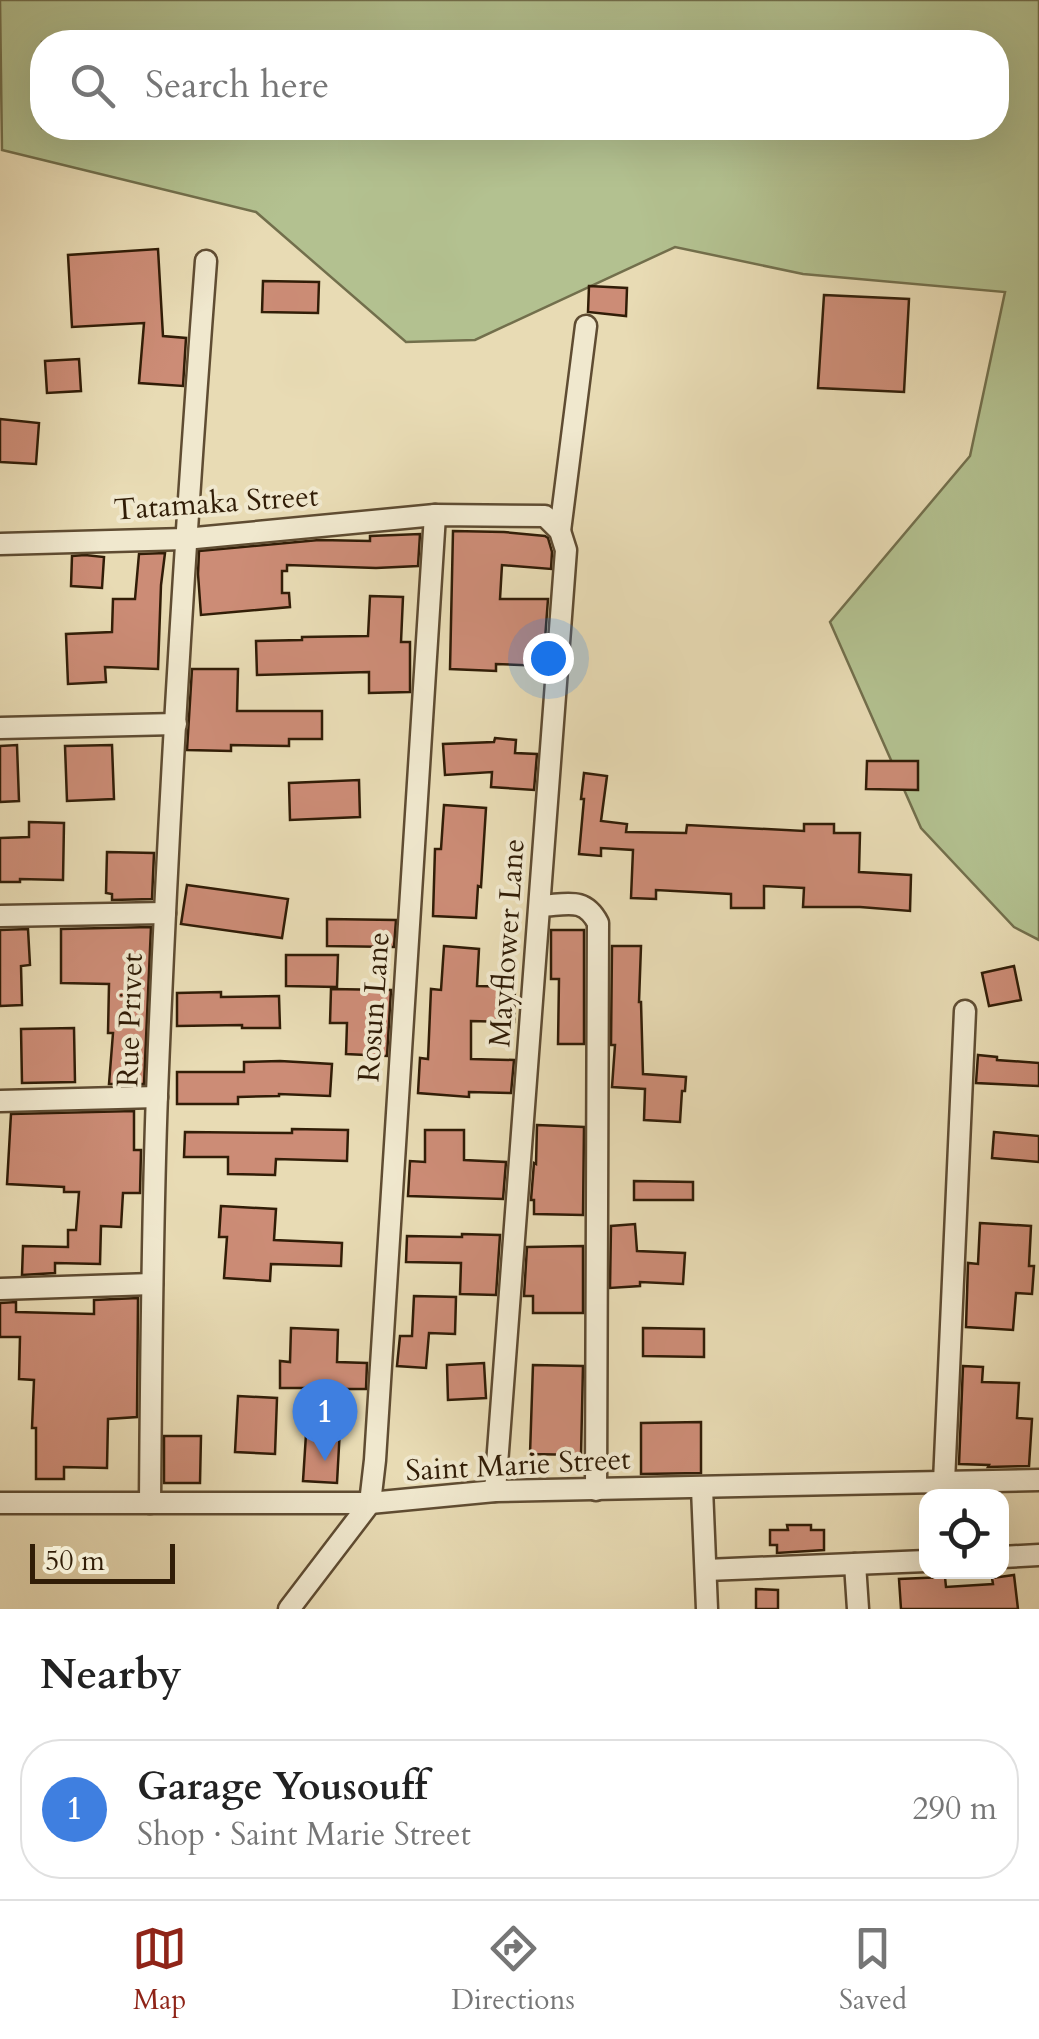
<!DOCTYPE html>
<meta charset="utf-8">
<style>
body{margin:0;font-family:Cardo,serif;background:#f2f2f2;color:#222}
.controls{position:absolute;right:30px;bottom:30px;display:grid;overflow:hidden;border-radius:20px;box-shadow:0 10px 40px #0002}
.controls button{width:90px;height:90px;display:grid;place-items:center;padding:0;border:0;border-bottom:2px solid #e0e0e0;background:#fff;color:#222;font:50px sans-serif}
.scale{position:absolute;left:30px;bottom:25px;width:145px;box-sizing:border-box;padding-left:10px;border:5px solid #311d07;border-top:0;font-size:28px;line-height:35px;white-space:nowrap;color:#311d07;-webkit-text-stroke:8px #f0e8ce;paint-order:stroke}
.you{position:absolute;left:548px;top:658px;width:35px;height:35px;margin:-25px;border:8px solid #fff;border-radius:50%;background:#1a73e8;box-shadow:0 0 0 15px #1a73e833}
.badge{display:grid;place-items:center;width:65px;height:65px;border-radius:50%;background:#8f2418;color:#fff;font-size:32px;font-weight:700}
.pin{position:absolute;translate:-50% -82px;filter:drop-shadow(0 2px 5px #0008)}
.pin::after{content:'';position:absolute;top:52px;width:35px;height:30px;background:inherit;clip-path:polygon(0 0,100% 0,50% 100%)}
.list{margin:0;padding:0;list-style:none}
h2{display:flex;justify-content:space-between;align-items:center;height:130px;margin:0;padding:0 40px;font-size:42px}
h2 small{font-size:32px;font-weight:400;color:#767676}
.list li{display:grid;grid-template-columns:65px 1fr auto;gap:30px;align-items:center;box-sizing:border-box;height:140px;margin:0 20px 20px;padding:0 20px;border:2px solid #e0e0e0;border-radius:40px}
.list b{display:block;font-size:38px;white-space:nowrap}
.list p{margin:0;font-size:32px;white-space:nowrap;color:#767676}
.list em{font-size:32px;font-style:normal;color:#767676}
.icon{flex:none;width:55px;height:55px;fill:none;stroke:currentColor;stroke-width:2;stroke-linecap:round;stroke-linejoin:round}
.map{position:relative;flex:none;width:1039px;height:1609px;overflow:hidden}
.search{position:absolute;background:#fff;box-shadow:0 10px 40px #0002;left:30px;right:30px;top:30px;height:110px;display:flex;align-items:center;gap:25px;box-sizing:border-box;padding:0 35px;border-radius:40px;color:#767676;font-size:38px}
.sheet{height:290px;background:#fff}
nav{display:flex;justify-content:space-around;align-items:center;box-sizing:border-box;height:140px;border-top:2px solid #e0e0e0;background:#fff;font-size:28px;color:#767676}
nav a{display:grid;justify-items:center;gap:5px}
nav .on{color:#8f2418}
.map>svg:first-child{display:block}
</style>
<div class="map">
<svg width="1039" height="1609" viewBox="0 0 1039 1609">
<rect width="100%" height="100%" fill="#e8dbb4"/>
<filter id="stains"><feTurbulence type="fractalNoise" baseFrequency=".002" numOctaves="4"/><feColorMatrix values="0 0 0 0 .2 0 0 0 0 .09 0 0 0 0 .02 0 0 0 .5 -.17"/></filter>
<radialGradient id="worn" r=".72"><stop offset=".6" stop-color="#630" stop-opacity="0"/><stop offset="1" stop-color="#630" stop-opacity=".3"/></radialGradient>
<path fill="#b3c190" stroke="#726f4c" stroke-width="2.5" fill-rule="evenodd" d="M0,0h1039v940l-25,-13 -93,-99 -91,-206 140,-166 35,-164 -202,-18 -128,-27 -200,93 -69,2 -150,-130 -254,-62zM42,42h954v86h-954z"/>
<g fill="#cc8c76" stroke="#311d07" stroke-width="2.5">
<path d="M158,249l5,87 23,2 -3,48 -44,-3 5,-60 -72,4 -4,-72z"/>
<path d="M263,281l56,1 -1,31 -56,-1z"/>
<path d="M589,286l38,2 -1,28 -38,-4z"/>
<path d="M824,295l85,4 -5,93 -86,-4z"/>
<path d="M79,359l2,32 -34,2 -2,-32z"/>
<path d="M0,419l39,4 -3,41 -36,-2z"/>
<path d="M453,531l51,1 41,4 3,2 4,14 -1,17 -49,-4 -2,34h48l-5,67 -47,-2v7l-46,-2z"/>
<path d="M420,534l-2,32 -42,2 -89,-3v6h-5v22h7l1,14 -89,8 -3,-41 1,-23 120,-11 51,1v-5z"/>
<path d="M165,553l-4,32 -3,84 -53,-2 1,15 -38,2 -2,-50 46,-2 1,-33h22l4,-45z"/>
<path d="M85,555l19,2 -2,31 -31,-2 1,-30z"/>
<path d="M370,596l33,1 -2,45h9v50l-41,1v-21l-112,3 -1,-34 46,-1v-3l66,-1z"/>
<path d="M192,669h46l-1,42h85v28h-33v7l-58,-1v6l-44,-1z"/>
<path d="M495,738l21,2 -1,13 22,1 -3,36 -43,-3 1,-15 -47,3 -2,-31 51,-2z"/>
<path d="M17,745l2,56 -19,1v-56z"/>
<path d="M112,745l2,54 -47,2 -2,-55z"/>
<path d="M867,761h51v29l-52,-1z"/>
<path d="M584,773l23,3 -6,45 26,3 -1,8 60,1 1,-8 117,6v-7h30v9h26l-1,39 52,3 -1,36 -50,-4h-57l1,-19 -40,-2v22h-33v-14l-75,-4v9l-25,-1 2,-48 -32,-2v8l-22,-2 5,-55h-3z"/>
<path d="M359,780l1,37 -70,3 -1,-37z"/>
<path d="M444,805l42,3 -5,79 -3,-1 -2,32 -43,-2 2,-67h6z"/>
<path d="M29,822l35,1 -1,57 -43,-1v3h-20v-44l29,-1z"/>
<path d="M107,852l47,1 -2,46 -40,1v-6l-6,-1z"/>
<path d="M187,885l101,14 -6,39 -101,-14z"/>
<path d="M327,919l69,1 -2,27 -67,-1z"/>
<path d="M151,927l-7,157h-35l4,-51h-5l1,-49 -48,-1v-54z"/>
<path d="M28,929l2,36 -9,1 1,39 -22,1v-76z"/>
<path d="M551,930h33v114h-26l1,-65h-8z"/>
<path d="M444,946l35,3 -2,37 38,1 -1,35 -43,-1v38l43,1 -3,33 -42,-1v5l-51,-4 2,-35 8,1 3,-70 10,1z"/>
<path d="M612,946h29l-2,56h2l2,72 43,3 -1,14h-3l-2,31 -36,-2 1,-31 -33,-2 3,-42h-4z"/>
<path d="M286,955h52l-1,32 -51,-1z"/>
<path d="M1014,966l7,34 -32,6 -7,-33z"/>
<path d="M331,989l60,1 -4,66 -41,-2 1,-31h-17z"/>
<path d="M221,992v5l58,-1 1,32h-38v-3l-65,1v-33z"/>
<path d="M74,1028l1,54 -53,1 -1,-54z"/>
<path d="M978,1055l19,2v3l42,3v23l-63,-3z"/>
<path d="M280,1061l52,3 -2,32 -51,-2v2l-41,1v7h-61v-32h67v-10z"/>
<path d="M134,1111v39h7l-1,43h-17l-2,34 -20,-1 -1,38 -45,-1v10l-33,2 1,-29 45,1v-17h8l3,-38h-15v-5l-57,-3 4,-70z"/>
<path d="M537,1125l47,2 -1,88 -49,-1v-14h-3l3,-37 2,1z"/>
<path d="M292,1129l56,1 -1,31 -71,-2 -1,16 -47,-1v-17h-44l1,-25 107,1z"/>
<path d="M425,1130h39v30l42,2 -3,37 -95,-3 2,-35 15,1z"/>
<path d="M994,1132l45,4v26l-47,-4z"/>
<path d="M634,1181l59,1v18h-59z"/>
<path d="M221,1206l55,3 -2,31 68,3 -1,23 -70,-2 -1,17 -46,-3 3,-41h-8z"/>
<path d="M980,1223l51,3 -2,40h5l-2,28 -16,-1 -3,37 -47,-3 2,-64 10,1z"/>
<path d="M635,1224l2,27 48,2 -2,31 -43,-2v4l-30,2 1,-62z"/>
<path d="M462,1234l38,1 -4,60 -36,-1 1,-31 -55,-1 1,-26 55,1z"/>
<path d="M583,1246v67h-50v-17h-9l3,-49z"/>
<path d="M414,1296l42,1 -1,37 -26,-1 -3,35 -29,-2 3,-30h12z"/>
<path d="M138,1298l-1,119 -29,2 -1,49 -43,-1v12h-28v-51h-4l2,-48 -15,-1 1,-42h-20v-34l16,-1v10l78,2v-14z"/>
<path d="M291,1328l47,2 -1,32 30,1 -1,26h-21l-2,39h-3l-3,55 -34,-2 6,-93h-29v-27l10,1z"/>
<path d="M643,1328l61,1v28l-61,-1z"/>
<path d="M484,1363l2,35 -38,2 -1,-35z"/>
<path d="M533,1365l50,1 -2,89 -51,-1z"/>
<path d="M963,1366l20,1 -1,15 37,1 -2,35 15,1 -3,47 -41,1 1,-2 -30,-1z"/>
<path d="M238,1396l39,2 -2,56 -40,-2z"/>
<path d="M701,1422v51l-60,1v-51z"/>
<path d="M164,1436h37l-1,47h-36z"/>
<path d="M787,1525h24v5h13v20l-47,3v-8h-7v-15h18z"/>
<path d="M1014,1575l4,34h-117l-2,-30 46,-2 1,10 47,-3 -1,-6z"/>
<path d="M756,1589l22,1v19h-22z"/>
</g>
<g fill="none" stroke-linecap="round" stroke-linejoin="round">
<defs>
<g id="minor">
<path d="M560,531l26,-205"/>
<path d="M0,544l185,-5 250,-24 110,1 15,15 6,19 -71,941"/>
<path d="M0,728l176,-4"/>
<path d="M540,906c26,-1 44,-10 58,17l-2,567"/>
<path d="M0,916l165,-3"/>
<path d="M0,1101l157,-4"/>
<path d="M0,1289l152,-5"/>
<path d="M944,1482l21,-471"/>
<path d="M702,1488l5,121"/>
<path d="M0,1503h370l125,-12 544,-11"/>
<path d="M150,1503c1,-136 2,-273 7,-409 11,-278 28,-556 49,-833"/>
<path d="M370,1503l5,-43 60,-945"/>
<path d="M1002,1557l37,-2"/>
<path d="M855,1564l3,45"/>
<path d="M706,1570l220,-9"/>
<path d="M289,1609l81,-106"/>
</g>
</defs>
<use href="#minor" stroke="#5f4c32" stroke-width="25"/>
<use href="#minor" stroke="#f0e8ce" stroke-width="20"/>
</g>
<g text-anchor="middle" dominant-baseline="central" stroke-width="8" stroke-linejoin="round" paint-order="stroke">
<g font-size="30" fill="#311d07" stroke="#f0e8ce">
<text transform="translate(216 503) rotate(-4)">Tatamaka Street</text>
<text transform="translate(507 943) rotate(-86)">Mayflower Lane</text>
<text transform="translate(374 1007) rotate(-86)">Rosun Lane</text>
<text transform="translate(130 1020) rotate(-88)">Rue Privet</text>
<text transform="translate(518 1465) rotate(-3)">Saint Marie Street</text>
</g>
</g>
<rect width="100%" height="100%" filter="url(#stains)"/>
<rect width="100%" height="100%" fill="url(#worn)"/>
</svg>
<div class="controls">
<button><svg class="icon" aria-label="locate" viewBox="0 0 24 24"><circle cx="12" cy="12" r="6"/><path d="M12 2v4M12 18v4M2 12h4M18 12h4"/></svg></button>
</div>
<div class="scale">50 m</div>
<div class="you"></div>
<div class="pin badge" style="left:325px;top:1461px;background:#3f7fe0">1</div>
<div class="search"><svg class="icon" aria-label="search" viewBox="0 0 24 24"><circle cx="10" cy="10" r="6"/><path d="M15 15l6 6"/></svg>Search here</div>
</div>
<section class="sheet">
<h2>Nearby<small></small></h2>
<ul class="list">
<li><span class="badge" style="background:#3f7fe0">1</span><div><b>Garage Yousouff</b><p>Shop · Saint Marie Street</p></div><em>290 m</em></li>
</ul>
</section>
<nav>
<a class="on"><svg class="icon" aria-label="map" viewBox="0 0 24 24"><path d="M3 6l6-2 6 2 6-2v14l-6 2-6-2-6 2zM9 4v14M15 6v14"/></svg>Map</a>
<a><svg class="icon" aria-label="directions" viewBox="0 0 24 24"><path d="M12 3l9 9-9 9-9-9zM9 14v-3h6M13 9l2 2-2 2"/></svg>Directions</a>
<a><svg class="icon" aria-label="saved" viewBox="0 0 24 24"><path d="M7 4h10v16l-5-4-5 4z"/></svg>Saved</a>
</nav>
